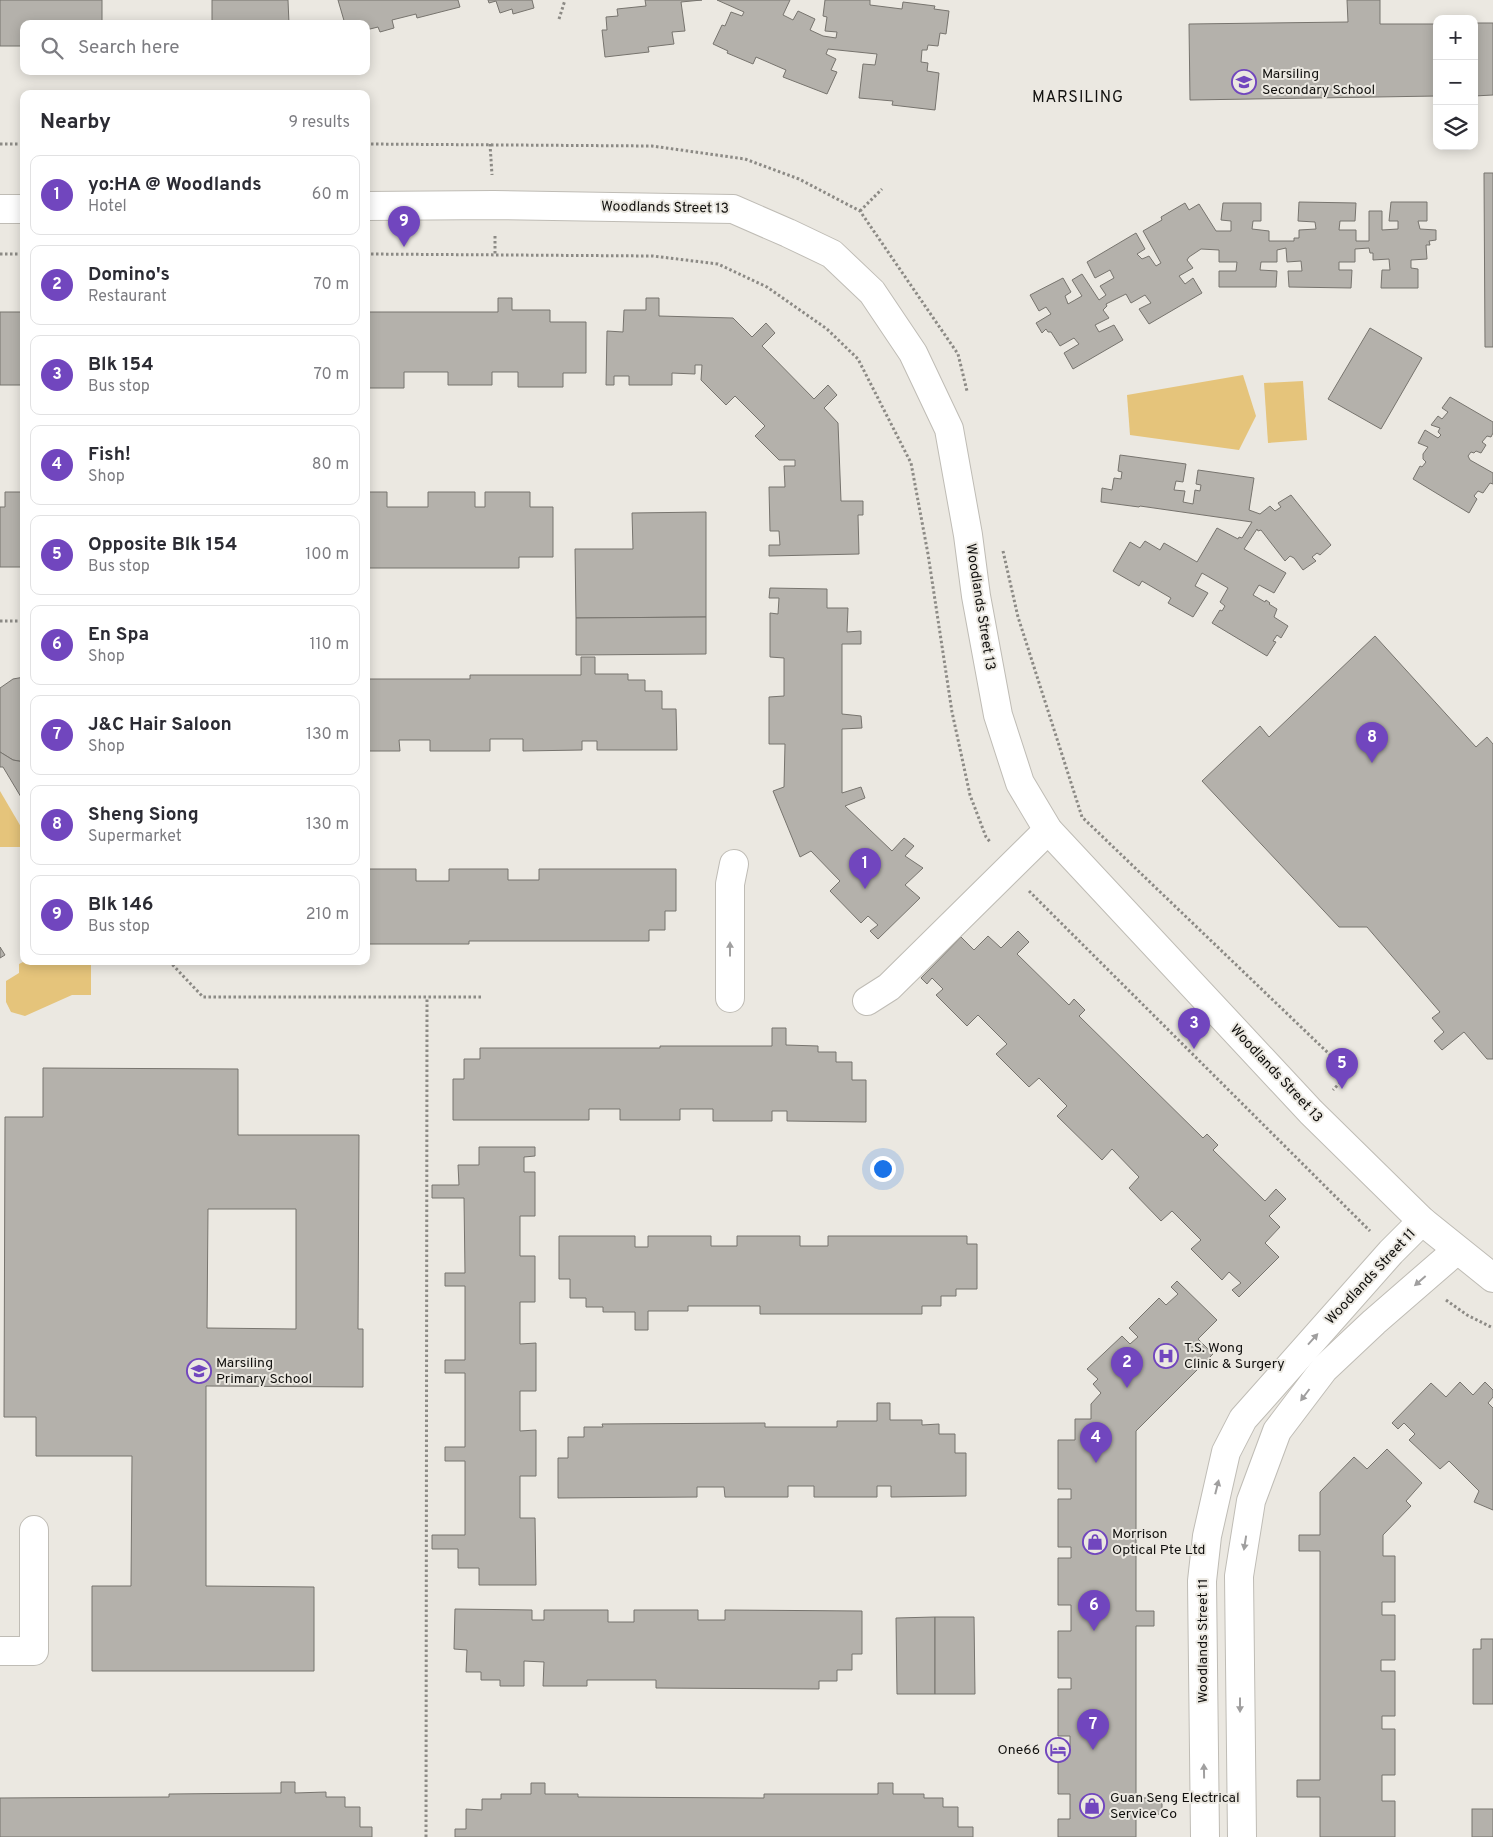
<!DOCTYPE html>
<meta charset="utf-8">
<style>
body{margin:0;font-family:Overpass,sans-serif;background:#f2f2f3;color:#2b2b33}
.controls{position:absolute;right:15px;top:15px;display:grid;overflow:hidden;border-radius:10px;box-shadow:0 2px 12px #0003}
.controls button{width:45px;height:45px;display:grid;place-items:center;padding:0;border:0;border-bottom:1px solid #e1e1e2;background:#fff;color:#2b2b33;font:25px sans-serif}
.you{position:absolute;left:882px;top:1168px;width:18px;height:18px;margin:-12px;border:4px solid #fff;border-radius:50%;background:#1a73e8;box-shadow:0 0 0 8px #1a73e833}
.badge{display:grid;place-items:center;width:32px;height:32px;border-radius:50%;background:#7146be;color:#fff;font-size:16px;font-weight:700}
.pin{position:absolute;translate:-50% -41px;filter:drop-shadow(0 1px 2px #0008)}
.pin::after{content:'';position:absolute;top:26px;width:18px;height:15px;background:inherit;clip-path:polygon(0 0,100% 0,50% 100%)}
.list{margin:0;padding:0;list-style:none}
h2{display:flex;justify-content:space-between;align-items:center;height:65px;margin:0;padding:0 20px;font-size:21px}
h2 small{font-size:16px;font-weight:400;color:#7c7c81}
.list li{display:grid;grid-template-columns:32px 1fr auto;gap:15px;align-items:center;box-sizing:border-box;height:80px;margin:0 10px 10px;padding:0 10px;border:1px solid #e1e1e2;border-radius:10px}
.list b{display:block;font-size:19px;white-space:nowrap}
.list p{margin:0;font-size:16px;white-space:nowrap;color:#7c7c81}
.list em{font-size:16px;font-style:normal;color:#7c7c81}
.icon{flex:none;width:28px;height:28px;fill:none;stroke:currentColor;stroke-width:2;stroke-linecap:round;stroke-linejoin:round}
.map{position:relative;flex:none;width:1493px;height:1837px;overflow:hidden}
.search{position:absolute;background:#fff;box-shadow:0 2px 12px #0003;left:20px;top:20px;width:350px;height:55px;display:flex;align-items:center;gap:12px;box-sizing:border-box;padding:0 18px;border-radius:10px;color:#7c7c81;font-size:19px}
.panel{position:absolute;background:#fff;box-shadow:0 2px 12px #0003;left:20px;top:90px;width:350px;height:875px;border-radius:10px}
.map>svg:first-child{display:block}
</style>
<div class="map">
<svg width="1493" height="1837" viewBox="0 0 1493 1837">
<rect width="100%" height="100%" fill="#ebe8e1"/>
<g fill="#e5c47b">
<path d="M1243,375l13,41 -17,34 -109,-15 -3,-40z"/>
<path d="M1303,381l4,59 -39,3 -4,-60z"/>
<path d="M0,791l24,41v15h-24z"/>
<path d="M25,961h66v34h-19l-47,21 -14,-4 -5,-10v-21l13,-8v-9z"/>
</g>
<g fill="#b4b1ab" stroke="#77746e" fill-rule="evenodd">
<path d="M0,0h102v24h-78v22h-24z"/>
<path d="M212,0h76l1,24h-77z"/>
<path d="M338,0h120l2,7 -43,11 -1,-4 -24,6 2,8 -14,4 -2,-5 -12,3v-6h-21z"/>
<path d="M488,0h44l2,8 -21,6 -1,-5 -12,4 -4,-12 -7,2z"/>
<path d="M645,0h57l-21,2 4,29 -13,1 2,12 -26,3 1,5 -44,5 -3,-27h5l-1,-13 12,-1 -1,-7 29,-3z"/>
<path d="M717,0h73l-7,15 10,5 5,-9 17,8 -5,11 13,6 13,2 1,-6 -12,-1 2,-14 -4,-1 2,-16h45v5l32,4 1,-7 32,4 -1,3 15,2 -3,23 -6,-1 -2,13 -10,-1 -1,5h-5l-1,12 7,1 -1,8 12,2 -4,37 -43,-5 1,-4 -34,-3 4,-34 12,1 2,-11 -49,-5 -2,5 10,5 -5,11 6,2 -10,22 -44,-17 3,-7 -30,-13 -3,7 -26,-11 1,-2 -15,-7 9,-19 3,1 6,-14 11,4 2,-4z"/>
<path d="M1347,0h33v24h57v72l-247,4 -1,-76 159,-2z"/>
<path d="M1474,23h19v72l-19,1z"/>
<path d="M1484,173h9v174h-8z"/>
<path d="M1299,202l57,1 -1,18h-15l-1,9h17v11h13v-30h13v19l16,-1v-8h-9l2,-19h36v19h-9l2,8 16,1v10l-7,1 1,4h-4l1,14 -16,1v8l7,1v19h-37l1,-18h8l-1,-11 -16,1v-7h-3l-1,-5 -14,1v13h-16v8h13l-1,18 -62,-1 -1,-16h14l-1,-10 -14,1 -1,-14 -9,2v12h-16l-1,8 17,1 -1,16h-57v-16h17l1,-9h-18v-12l-18,-1 -12,8 -2,3 6,8 -14,8 6,8 8,-6 9,15 -53,31 -10,-15 12,-6 -6,-8 -14,8 -5,-9 -20,10 1,2 -4,4 6,8 -14,7 4,7 15,-7 9,15 -50,29 -9,-16 15,-9 -5,-6 -14,8 -9,-14h-3l-2,-3 -4,4 -6,-10 15,-9 -5,-7 -7,4 -9,-16 33,-17 8,14 -6,4 3,8 14,-8 -10,-16 10,-6 17,26 7,-5 -6,-9 14,-8 -4,-8 -15,8 -8,-16 49,-29 9,16 -8,5 5,5 7,-3 7,10 5,-3 -18,-32 19,-11 -1,-3 24,-14 4,7 10,-6 17,27h15v-10l-10,-1 2,-17h38v18h-8l-1,8 17,2v10h25v-3h5v-8l17,-1 -1,-7 -17,-1z"/>
<path d="M498,298h14v12h38v12h36v51h-23v14h-45v-15h-26v13h-44v-13h-44v16h-38v-76h132z"/>
<path d="M646,298h13v18l74,2 19,19 14,-14 9,10 -13,13 52,53 14,-14 9,10 -13,13 14,15 3,78h22v14h-5l1,39 -90,2v-11h11l-1,-14h-9l-1,-44h16l-1,-21h11v-6h-16l-24,-24 10,-10 -30,-30 -9,9 -25,-25 1,-15h-7v9l-23,-1v12h-43v-9h-15v9h-8l1,-54 16,1 1,-22h22z"/>
<rect x="0" y="312" width="24" height="73"/>
<path d="M1370,328l52,30 -41,71 -53,-30z"/>
<path d="M1450,397l43,25v11l-2,4 -4,-1 -5,6 4,3 -5,8 -5,-2 -2,2 -3,-1 -3,4 2,4 23,13v11l-3,-1 -7,10 -5,-2 -4,5 3,3 -8,14 -56,-34 7,-13 2,1 4,-5 -3,-3v-5l5,-7 -10,-4 7,-13 13,8 3,-3 -3,-3 2,-4 -9,-3 7,-9 4,3 6,-7 -6,-4z"/>
<path d="M1120,455l66,9 -3,18 -7,-1 -2,9 11,1 -2,11 10,2 2,-14 5,1 1,-6 -5,-1 2,-14 56,8 -5,32 11,4 10,-8 5,5 6,-4 -3,-4 13,-8 40,50 -11,10 -3,-2 -5,4 4,4 -13,9 -9,-12 -4,-2 -5,5 -24,-31 -3,1 -1,-2 -13,20 42,24 -12,20 -15,-8 -6,10 12,7 1,-2 4,3 -1,1 8,5 -3,8 14,9 -7,12 -4,-3 -4,6 3,1 -9,14 -55,-33 8,-13 2,1 3,-5 -5,-4 8,-14 -26,-15 -7,13 13,7 -15,24 -25,-14 3,-5 -29,-17 -3,5 -26,-15 17,-29 10,6 5,-7 15,9 4,-7 33,19 20,-34 21,11 1,-2 3,1 10,-16 -112,-16 -1,1 -38,-5 1,-14 10,2 2,-12 7,1 1,-7 -4,-1z"/>
<path d="M5,492h19v75h-24v-60h5z"/>
<path d="M366,492h21v15h41v-15h47v15h10v-15h45v15h23v50h-34v11h-153z"/>
<path d="M706,512v105l-130,1 -1,-69h58l-1,-36z"/>
<path d="M770,588l57,1v19h21l-1,24 14,-1v13h-19v70l19,2 1,12 -20,1v64l19,-6 4,11 -20,8 47,45 12,-13 10,8 -9,10 18,12 -18,17 15,13 -42,41 -8,-8 8,-6 -10,-9 -7,7 -31,-32 10,-10 -29,-30 -11,6 -27,-66 11,-4 1,-43h-16v-47l15,-1v-38l-14,-1v-44l8,1 1,-16h-10z"/>
<path d="M706,617v37l-130,1v-37z"/>
<path d="M1375,636l101,111 11,-10 6,7v315h-6l-23,-27 -22,18 -8,-9 10,-9 -12,-14 8,-6 -73,-85h-28l-137,-146 58,-55 9,11z"/>
<path d="M581,657h14v17h33v6h17v11h17v18h14l1,41h-80v-9h-15v9l-59,1v-12h-33v12h-60v-11h-31l1,11h-34v-72h104v-4h111z"/>
<path d="M24,677v85l-11,-2 -13,-8v-64l13,-9z"/>
<path d="M0,752l13,8 11,2v40l-21,-35h-3z"/>
<path d="M366,869h50v12h33v-12h59v11h31v-11h137v42h-11v19h-16v11h-180v3h-103z"/>
<path d="M1018,931l11,11 -12,12 52,51 5,-6 11,11 -6,6 124,122 4,-4 11,11 -5,5 52,51 11,-12 10,10 -17,17 11,11 -15,16 14,14 -40,40 -7,-7 9,-7 -12,-11 -7,8 -31,-31 10,-9 -29,-29 -11,10 -32,-33 10,-11 -27,-28 -10,11 -45,-44 10,-10 -28,-28 -10,9 -33,-33 11,-10 -29,-29 -11,11 -31,-31 7,-6 -11,-11 -5,6 -6,-6 40,-41 13,13 14,-14 13,12z"/>
<path d="M0,947l5,8 -5,3z"/>
<path d="M772,1028h14v17l32,1v6h18v10h16v18h14v42l-79,-1v-10h-15v10h-59v-12h-33v11h-60v-11h-31v11h-136v-41h11v-20h16v-11h180v-2h112z"/>
<path d="M43,1068l195,1v66h121l-1,194h5v58l-157,-1v200l108,1v84h-222v-85h39l1,-130h-96v-39h-32l1,-300h38zM208,1209h88v120l-89,-1z"/>
<path d="M479,1147h56v9l-11,1v15h11v44h-15v40h15v46h-15v42l16,-1v48h-16v40l16,-1v46h-16v42h15l1,67h-57v-17h-21v-19h-26v-14h33v-74h-20v-14h20v-74h-20v-13h20v-74h-20v-13h20l-1,-75h-32v-13h27l-1,-20h21z"/>
<path d="M559,1236h76v11h13v-11h63v10h26v-10h63v10h28v-10h139v8h10v45h-21v7h-15v10h-19v8h-162v-8h-72v5h-40v19h-13v-18h-32v-5h-17v-9h-16v-19h-11z"/>
<path d="M1177,1281l40,39 -19,19 15,15 -77,77v180h18v15h-18v172h26v16l-26,1v22h-78v-18h12v-25h-12v-47h12v-11h-12v-47h13v-11h-13v-47h13v-26h-13v-47h13v-11h-13v-48h13v-10h-13v-49h17v-21h16v-15l10,-11 -8,-9 5,-5 -11,-10 35,-33 8,8 8,-7 -9,-9 30,-30 7,7 12,-11 -7,-7z"/>
<path d="M1460,1382l13,13 12,-13 8,8v7l-5,6 5,5v102l-19,-8 5,-11 -30,-30 -9,8 -31,-29 6,-6 -11,-11 -6,6 -6,-6 39,-40 15,14z"/>
<path d="M877,1403h13v17h32v5l17,-1v10h16v19h11v43l-75,1v-11h-14v11h-63v-11h-26v11h-63l-1,-10h-27v10l-139,1v-40h10v-21h16v-10h19l-1,-3 163,-1v4h72v-6h40z"/>
<path d="M1387,1449l35,34 -16,18 5,5 -28,29v21h12v46h-13v13h13v45h-14v11h14v45h-13v13h13v46h-13v26h13v36h-75v-40h-23v-17h23v-229h-21v-16h21v-43l34,-35 13,12z"/>
<path d="M455,1609l77,1v10h12v-10h64v12h26v-12h64v10h27v-10l137,1v43h-10v16h-15v11h-18v8l-163,-1v-8h-69v6h-44l1,-24 -20,-1v25h-24v-6h-19v-8h-15l1,-22 -13,-1z"/>
<path d="M935,1617v77h-38l-1,-76z"/>
<path d="M935,1617h39l1,77h-40z"/>
<path d="M1481,1639h12v65h-20v-55h8z"/>
<path d="M281,1782h14v11l31,-1v5h19v10h15v20h12v10h-372v-39l169,-1v-3l112,-1z"/>
<path d="M531,1783h14v11h33v3l186,1v-4h114v-11h15v11h31v4h19v9h15v20h15v10h-518v-8h11v-20l16,1v-11h19v-5h30z"/>
<rect x="1472" y="1809" width="21" height="28"/>
</g>
<g fill="none" stroke-linecap="round" stroke-linejoin="round">
<defs>
<g id="minor">
<path d="M366,206l128,-1 239,4 55,24 44,21 40,38 41,61 36,76 19,106 8,61 22,119 22,68 28,47 263,282 111,109 71,57"/>
<path d="M0,209h24"/>
<path d="M730,998v-114l4,-20"/>
<path d="M867,1001l22,-14 159,-157"/>
<path d="M0,1651h34v-121"/>
<path d="M1205,1837l-3,-256 5,-45 19,-84 17,-33 148,-167 31,-31"/>
<path d="M1242,1837l-3,-261 12,-75 26,-70 47,-62 50,-47 83,-72"/>
</g>
</defs>
<use href="#minor" stroke="#bfbcb5" stroke-width="30"/>
<g stroke="#8c8a85" stroke-width="3" stroke-dasharray="2.5 2.5" stroke-linecap="butt">
<path d="M559,19l6,-19"/>
<path d="M0,144h24"/>
<path d="M366,144l286,2 93,13 54,20 61,32 98,143 9,37"/>
<path d="M490,144l2,31"/>
<path d="M860,211l22,-22"/>
<path d="M495,236v19"/>
<path d="M0,254h24"/>
<path d="M366,254l287,2 65,8 49,23 60,42 31,30 53,104 17,91 24,158 18,83 16,42 5,6"/>
<path d="M1003,551l15,66 64,200 267,256 -16,17"/>
<path d="M0,621h24"/>
<path d="M1029,891l341,340"/>
<path d="M169,961l34,36h279"/>
<path d="M1446,1300l21,15 26,13"/>
<path d="M426,1837l1,-840"/>
</g>
<use href="#minor" stroke="#fff" stroke-width="28"/>
</g>
<defs><path id="oneway-solid" d="M-6-.8H1V-3.2L6.5 0L1 3.2V.8H-6Z" transform="scale(1.25)"/></defs>
<g fill="#a09f9f">
<use href="#oneway-solid" transform="translate(730 949) rotate(-90)"/>
<use href="#oneway-solid" transform="translate(1420 1281) rotate(139)"/>
<use href="#oneway-solid" transform="translate(1313 1339) rotate(-48)"/>
<use href="#oneway-solid" transform="translate(1305 1395) rotate(127)"/>
<use href="#oneway-solid" transform="translate(1217 1487) rotate(-76)"/>
<use href="#oneway-solid" transform="translate(1245 1543) rotate(99)"/>
<use href="#oneway-solid" transform="translate(1240 1705) rotate(90)"/>
<use href="#oneway-solid" transform="translate(1204 1771) rotate(-91)"/>
</g>
<defs>
<symbol id="school-ring" viewBox="-11 -11 22 22"><circle r="9.5" fill="#ebe8e1" stroke="#7146be" stroke-width="1.5"/><path d="M0-5L7-2L0 1L-7-2ZM-4 1L0 2.5L4 1V4Q0 6-4 4Z" fill="#7146be"/></symbol>
<symbol id="hospital-ring" viewBox="-11 -11 22 22"><circle r="9.5" fill="#ebe8e1" stroke="#7146be" stroke-width="1.5"/><path d="M-5-5h3v3.5h4V-5h3V5h-3V1.5h-4V5h-3Z" fill="#7146be"/></symbol>
<symbol id="shop-ring" viewBox="-11 -11 22 22"><circle r="9.5" fill="#ebe8e1" stroke="#7146be" stroke-width="1.5"/><path d="M-5-2.5h2.3a2.7 3.5 0 0 1 5.4 0H5L5.5 6h-11ZM-1.5-2.5h3a1.5 2.3 0 0 0-3 0Z" fill="#7146be"/></symbol>
<symbol id="hotel-ring" viewBox="-11 -11 22 22"><circle r="9.5" fill="#ebe8e1" stroke="#7146be" stroke-width="1.5"/><path d="M-6-4.5h1.5V1H6V5H4.5V3h-9V5H-6ZM-4 0a1.8 1.8 0 1 1 3.6 0ZM.5 0V-2.5h3Q6-2.5 6 0Z" fill="#7146be"/></symbol>
</defs>
<g fill-rule="evenodd">
<use href="#school-ring" x="1230" y="68" width="28" height="28"/>
<use href="#hospital-ring" x="1152" y="1342" width="28" height="28"/>
<use href="#school-ring" x="185" y="1357" width="28" height="28"/>
<use href="#shop-ring" x="1081" y="1528" width="28" height="28"/>
<use href="#hotel-ring" x="1044" y="1736" width="28" height="28"/>
<use href="#shop-ring" x="1078" y="1792" width="28" height="28"/>
</g>
<g text-anchor="middle" dominant-baseline="central" stroke-width="4" stroke-linejoin="round" paint-order="stroke">
<g font-size="14" fill="#11100e" stroke="#ebe8e1" text-anchor="start">
<text x="1262" y="74">Marsiling<tspan x="1262" dy="16">Secondary School</tspan></text>
<text x="1184" y="1348">T.S. Wong<tspan x="1184" dy="16">Clinic &amp; Surgery</tspan></text>
<text x="216" y="1363">Marsiling<tspan x="216" dy="16">Primary School</tspan></text>
<text x="1112" y="1534">Morrison<tspan x="1112" dy="16">Optical Pte Ltd</tspan></text>
<text x="1040" y="1750" text-anchor="end">One66</text>
<text x="1110" y="1798">Guan Seng Electrical<tspan x="1110" dy="16">Service Co</tspan></text>
</g>
<g font-size="14" fill="#11100e" stroke="#ebe8e1">
<text transform="translate(665 208) rotate(1)">Woodlands Street 13</text>
<text transform="translate(980 607) rotate(81)">Woodlands Street 13</text>
<text transform="translate(1276 1074) rotate(47)">Woodlands Street 13</text>
<text transform="translate(1371 1277) rotate(-47)">Woodlands Street 11</text>
<text transform="translate(1203 1641) rotate(-90)">Woodlands Street 11</text>
</g>
<g font-size="16" letter-spacing="1" fill="#11100e" stroke="#ebe8e1">
<text x="1078" y="98">MARSILING</text>
</g>
</g>
</svg>
<div class="controls">
<button>+</button>
<button>−</button>
<button><svg class="icon" aria-label="layers" viewBox="0 0 24 24"><path d="M12 4l9 5-9 5-9-5zM3 14l9 5 9-5"/></svg></button>
</div>
<div class="you"></div>
<div class="pin badge" style="left:865px;top:889px">1</div>
<div class="pin badge" style="left:1127px;top:1388px">2</div>
<div class="pin badge" style="left:1194px;top:1049px">3</div>
<div class="pin badge" style="left:1096px;top:1463px">4</div>
<div class="pin badge" style="left:1342px;top:1089px">5</div>
<div class="pin badge" style="left:1094px;top:1631px">6</div>
<div class="pin badge" style="left:1093px;top:1750px">7</div>
<div class="pin badge" style="left:1372px;top:763px">8</div>
<div class="pin badge" style="left:404px;top:247px">9</div>
<div class="search"><svg class="icon" aria-label="search" viewBox="0 0 24 24"><circle cx="10" cy="10" r="6"/><path d="M15 15l6 6"/></svg>Search here</div>
<section class="panel">
<h2>Nearby<small>9 results</small></h2>
<ul class="list">
<li><span class="badge">1</span><div><b>yo:HA @ Woodlands</b><p>Hotel</p></div><em>60 m</em></li>
<li><span class="badge">2</span><div><b>Domino's</b><p>Restaurant</p></div><em>70 m</em></li>
<li><span class="badge">3</span><div><b>Blk 154</b><p>Bus stop</p></div><em>70 m</em></li>
<li><span class="badge">4</span><div><b>Fish!</b><p>Shop</p></div><em>80 m</em></li>
<li><span class="badge">5</span><div><b>Opposite Blk 154</b><p>Bus stop</p></div><em>100 m</em></li>
<li><span class="badge">6</span><div><b>En Spa</b><p>Shop</p></div><em>110 m</em></li>
<li><span class="badge">7</span><div><b>J&amp;C Hair Saloon</b><p>Shop</p></div><em>130 m</em></li>
<li><span class="badge">8</span><div><b>Sheng Siong</b><p>Supermarket</p></div><em>130 m</em></li>
<li><span class="badge">9</span><div><b>Blk 146</b><p>Bus stop</p></div><em>210 m</em></li>
</ul>
</section>
</div>
